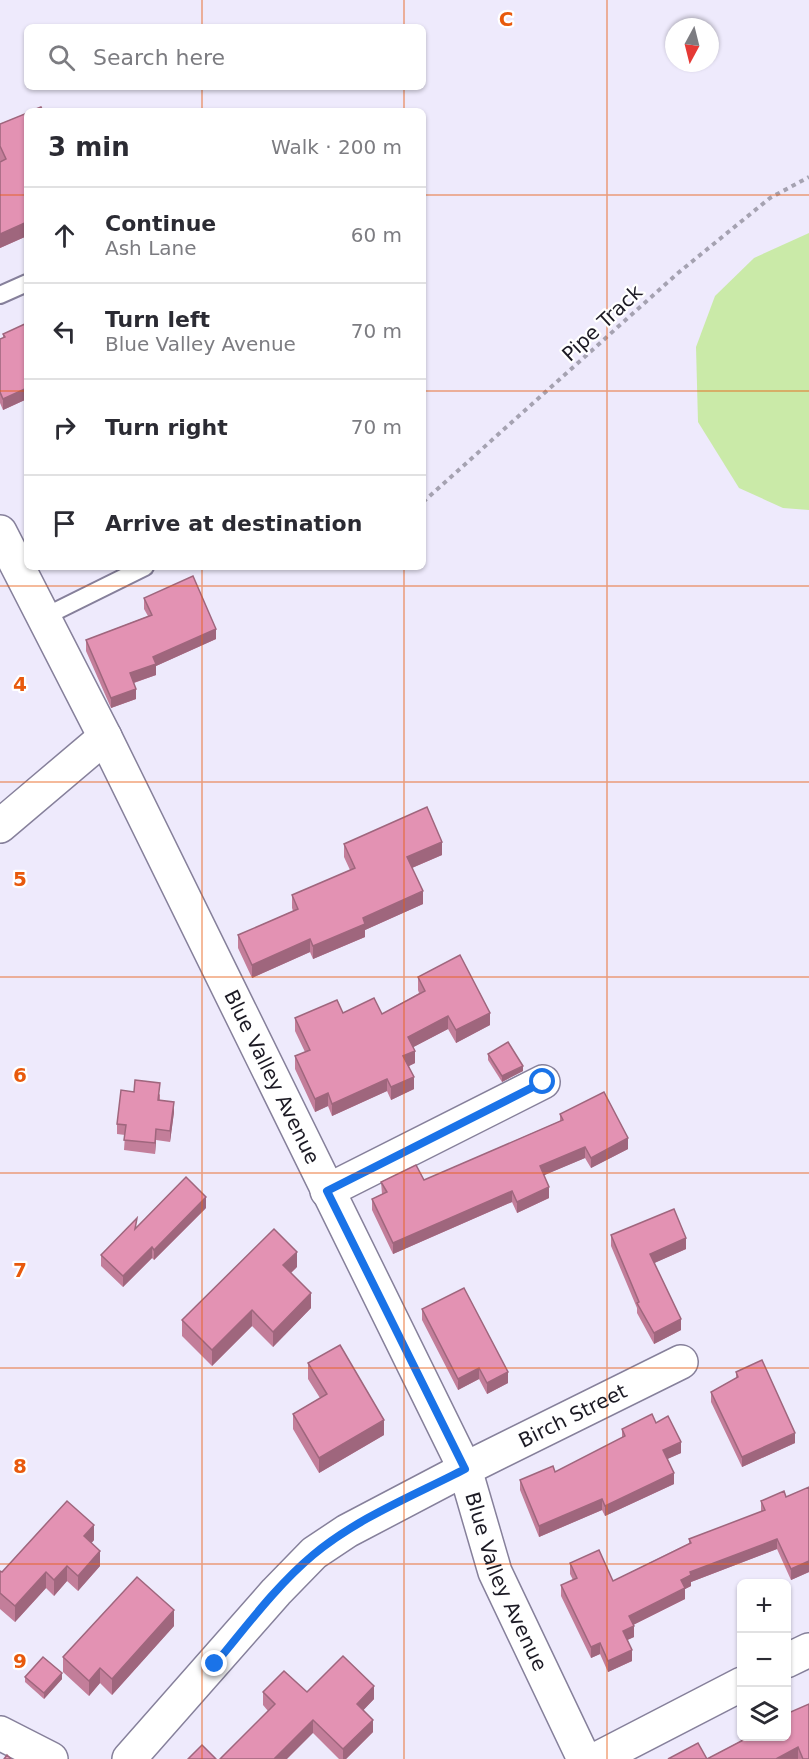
<!DOCTYPE html>
<meta charset="utf-8">
<style>
body{margin:0;font-family:"DejaVu Sans",sans-serif;background:#f2f2f3;color:#2b2b33}
.controls{position:absolute;right:18px;bottom:18px;display:grid;overflow:hidden;border-radius:9px;box-shadow:0 2px 4px #0004}
.controls button{width:54px;height:54px;display:grid;place-items:center;padding:0;border:0;border-bottom:2px solid #e1e1e2;background:#fff;color:#2b2b33;font:30px sans-serif}
.compass{position:absolute;left:665px;top:18px;width:54px;height:54px;border-radius:50%;background:#fff;box-shadow:0 2px 4px #0004;rotate:187deg}
.stop{position:absolute;width:18px;height:18px;margin:-14px;border:4px solid #1a73e8;border-radius:50%;background:#fff}
.stop.end{background:#1a73e8;border-color:#fff;box-shadow:0 2px 6px #0008}
.list{margin:0;padding:0;list-style:none}
h2{display:flex;justify-content:space-between;align-items:center;height:78px;margin:0;padding:0 24px;font-size:26px}
h2 small{font-size:20px;font-weight:400;color:#7c7c81}
.list li{display:grid;grid-template-columns:39px 1fr auto;gap:18px;align-items:center;box-sizing:border-box;height:96px;padding:0 24px;border-top:2px solid #e1e1e2}
.list b{display:block;font-size:22px;white-space:nowrap}
.list p{margin:0;font-size:20px;white-space:nowrap;color:#7c7c81}
.list em{font-size:20px;font-style:normal;color:#7c7c81}
.icon{flex:none;width:33px;height:33px;fill:none;stroke:currentColor;stroke-width:2;stroke-linecap:round;stroke-linejoin:round}
.map{position:relative;flex:none;width:809px;height:1759px;overflow:hidden}
.search{position:absolute;background:#fff;box-shadow:0 2px 4px #0004;left:24px;top:24px;width:402px;height:66px;display:flex;align-items:center;gap:15px;box-sizing:border-box;padding:0 21px;border-radius:9px;color:#7c7c81;font-size:22px}
.panel{position:absolute;background:#fff;box-shadow:0 2px 4px #0004;left:24px;top:108px;width:402px;height:462px;border-radius:9px}
.map>svg:first-child{display:block}
</style>
<div class="map">
<svg width="809" height="1759" viewBox="0 0 809 1759">
<rect width="100%" height="100%" fill="#eeeafc"/>
<path fill="#caeaa8" d="M809,233v277l-26,-2 -44,-20 -41,-66 -2,-75 19,-51 39,-38z"/>
<g fill="none" stroke-linecap="round" stroke-linejoin="round">
<defs>
<g id="lane">
<path d="M0,295l27,-12"/>
<path d="M44,617l101,-50"/>
</g>
<g id="street">
<path id="s1" d="M0,532l105,205 360,732 30,103 89,187"/>
<path d="M0,826l105,-89"/>
<path d="M327,1191l216,-109"/>
<path d="M786,1661l23,-11"/>
<path d="M0,1733l51,26"/>
<path id="s2" d="M129,1759l147,-167 38,-39 33,-22 118,-62 216,-107"/>
<path d="M597,1759l145,-75"/>
</g>
</defs>
<use href="#lane" stroke="#86809b" stroke-width="20"/>
<use href="#street" stroke="#86809b" stroke-width="36"/>
<path stroke="#a5a2b1" stroke-width="4" stroke-dasharray="4.5 4.5" stroke-linecap="butt" d="M423,502l255,-229 92,-75 39,-21"/>
<use href="#lane" stroke="#fff" stroke-width="16"/>
<use href="#street" stroke="#fff" stroke-width="33"/>
</g>
<g fill="#c37e9a">
<path d="M27,113v123l-27,12v-124z"/>
<path d="M27,323v76l-24,11 -3,-7v-64l3,-1v-4z"/>
<path d="M144,598l72,41 -60,27v9l-22,8 2,16 -25,9 -25,-57v-11l62,-24 -4,-7z"/>
<path d="M344,844l98,11 -30,13 11,36 -58,26v7l-52,22 -3,-7 -58,26 -14,-30v-13l55,-24 -1,-3v-13l58,-25 -6,-13z"/>
<path d="M418,977l72,48 -34,18 -8,-14 -35,18 2,16 -6,3 5,23 -23,11 -4,-9 -55,25 -4,-10 -13,6 -20,-43v-13l10,-4 -10,-21v-13l48,-5 39,1 37,-21 -1,-3z"/>
<path d="M488,1054l35,17 -21,11 -14,-22z"/>
<path d="M160,1094v6l14,12 -4,30 -14,-2 -1,14 -31,-4 1,-15 -8,-1v-10z"/>
<path d="M560,1114l68,35 -37,19 -6,-10 -41,17 5,23 -32,15 -5,-11 -119,52 -21,-44v-11l10,-5 -1,-12 43,-2 136,-59z"/>
<path d="M206,1208l-52,52 -2,-2 -29,29 -22,-21v-11l36,-28z"/>
<path d="M611,1235l75,14 -32,14 27,67 -27,14 -17,-31v-5l-26,-62z"/>
<path d="M297,1267l-6,6 20,35 -38,39 -21,-21 -40,40 -30,-30v-16z"/>
<path d="M422,1309l86,74 -21,11 -8,-15 -21,11 -36,-70z"/>
<path d="M308,1363l76,72 -65,38 -26,-44v-15l27,-16 -12,-19z"/>
<path d="M736,1372l59,71 -53,24 -31,-65v-10l25,-14z"/>
<path d="M656,1423l25,30 -14,6 7,25 -69,32 -3,-6 -63,27 -19,-47v-10l35,-8 67,-34v-9z"/>
<path d="M809,1487v85l-18,8 -14,-31 -86,33v4l-6,3v10l-52,26 1,12 -7,3 5,21 -24,11 -8,-18 -9,4 -30,-62v-11l12,-5 -3,-6v-11l43,18 76,-38v-4l72,-27v-11l25,-4z"/>
<path d="M94,1540l-3,3 9,23 -22,25 -11,-10 -13,15 -8,-8 -31,34 -15,-13v-38l2,1z"/>
<path d="M174,1626l-62,69 -12,-12 -11,13 -26,-24v-15z"/>
<path d="M25,1677l37,2 -18,20 -19,-17z"/>
<path d="M263,1692h44l67,7 -11,11 10,22 -27,27h-7l-26,-26 -45,-22 -5,-6z"/>
<path d="M809,1704v55h-141h39z"/>
</g>
<g fill="#9f667d">
<path d="M27,222v14l-27,12v-14z"/>
<path d="M27,388v11l-24,11v-11z"/>
<path d="M216,629v10l-60,27v9l-26,9v-11l23,-16z"/>
<path d="M136,689v10l-25,9v-10z"/>
<path d="M442,842v13l-35,15v-13z"/>
<path d="M423,891v13l-58,26v7l-52,22v-13l50,-28z"/>
<path d="M310,939v13l-58,26v-13z"/>
<path d="M490,1013v12l-34,18v-13z"/>
<path d="M448,1016v13l-40,21v-13z"/>
<path d="M415,1051v12l-12,6v-13z"/>
<path d="M523,1066v5l-21,11v-6z"/>
<path d="M414,1077v12l-23,11v-13z"/>
<path d="M387,1079v12l-55,25v-12z"/>
<path d="M328,1093v13l-13,6v-13z"/>
<path d="M174,1102v10l-4,30v-11z"/>
<path d="M156,1129v11l-1,14v-11z"/>
<path d="M628,1138v11l-37,19v-10z"/>
<path d="M585,1147v11l-45,19v-11z"/>
<path d="M549,1187v11l-32,15v-11z"/>
<path d="M512,1191v11l-119,52v-11z"/>
<path d="M206,1197v11l-52,52v-10z"/>
<path d="M686,1238v11l-36,16v-11z"/>
<path d="M152,1247v11l-29,29v-11z"/>
<path d="M297,1252v15l-14,13v-15z"/>
<path d="M311,1293v15l-38,39v-15z"/>
<path d="M252,1310v16l-40,40v-16z"/>
<path d="M681,1319v11l-27,14v-11z"/>
<path d="M479,1368v11l-21,11v-11z"/>
<path d="M508,1372v11l-21,11v-11z"/>
<path d="M384,1420v15l-65,38v-15z"/>
<path d="M795,1433v10l-53,24v-10z"/>
<path d="M681,1442v11l-18,8v-11z"/>
<path d="M674,1473v11l-69,32v-10z"/>
<path d="M602,1499v11l-63,27v-11z"/>
<path d="M94,1525v15l-10,12v-16z"/>
<path d="M777,1539v10l-86,33v4l-6,3v10l-56,28v-11l61,-44z"/>
<path d="M100,1551v15l-22,25v-15z"/>
<path d="M809,1561v11l-18,8v-11z"/>
<path d="M67,1566v15l-13,15v-16z"/>
<path d="M46,1572v16l-31,34v-16z"/>
<path d="M174,1610v16l-62,69v-16z"/>
<path d="M634,1626v11l-11,5v-11z"/>
<path d="M600,1643v11l-9,4v-11z"/>
<path d="M632,1650v11l-24,11v-11z"/>
<path d="M100,1668v15l-11,13v-15z"/>
<path d="M62,1673v6l-18,20v-6z"/>
<path d="M374,1686v13l-17,18v-13z"/>
<path d="M313,1720v13l-26,26h-13z"/>
<path d="M373,1720v12l-27,27h-3v-10z"/>
<path d="M798,1747v12h-22z"/>
</g>
<g fill="#e392b3" stroke="#9f667d" stroke-width="1.5">
<path d="M41,107l2,4h-12z"/>
<path d="M27,113v109l-27,12v-72l6,-3 -6,-13v-22z"/>
<path d="M27,323v65l-24,11 -3,-7v-53l5,-2 -2,-3z"/>
<path d="M193,576l23,53 -63,28 3,7 -26,9 6,16 -25,9 -25,-58 66,-25 -8,-17z"/>
<path d="M427,807l15,35 -35,15 16,34 -60,27 2,6 -52,22 -3,-7 -58,26 -14,-30 60,-26 -6,-14 63,-27 -11,-24z"/>
<path d="M460,955l30,58 -34,17 -8,-14 -40,21 7,14 -12,5 11,21 -23,10 -4,-8 -55,25 -4,-11 -13,6 -20,-43 15,-6 -15,-32 42,-18 6,13 31,-15 8,16 43,-23 -7,-14z"/>
<path d="M508,1042l15,24 -21,10 -14,-22z"/>
<path d="M135,1080l25,3 -2,17 16,2 -4,29 -14,-2 -1,14 -31,-3 2,-15 -9,-1 4,-34 13,2z"/>
<path d="M604,1092l24,46 -37,20 -6,-11 -45,19 9,21 -32,15 -5,-11 -119,52 -21,-44 15,-7 -6,-10 35,-17 8,15 139,-60 -3,-6z"/>
<path d="M186,1177l20,20 -52,53 -2,-3 -29,29 -22,-21 36,-37 -2,11z"/>
<path d="M674,1209l12,29 -36,16 31,65 -27,14 -17,-30 2,-1 -28,-67z"/>
<path d="M274,1229l23,23 -14,13 28,28 -38,39 -21,-22 -40,40 -30,-30z"/>
<path d="M464,1288l44,84 -21,11 -8,-15 -21,11 -36,-70z"/>
<path d="M340,1345l44,75 -65,38 -26,-44 34,-20 -19,-31z"/>
<path d="M762,1360l33,73 -53,24 -31,-65 27,-15 -2,-5z"/>
<path d="M652,1414l4,9 12,-7 13,26 -18,8 11,23 -69,33 -3,-7 -63,27 -19,-46 33,-14 2,6 70,-36 -3,-7z"/>
<path d="M809,1487v74l-18,8 -14,-30 -87,33 1,3 -10,5 4,8 -56,28 5,10 -11,5 9,19 -24,11 -8,-18 -9,4 -30,-62 16,-7 -7,-15 29,-13 14,31 78,-38 -2,-4 76,-29 -4,-9 23,-10 2,6z"/>
<path d="M67,1501l27,24 -10,11 16,15 -22,25 -11,-10 -13,14 -8,-8 -31,34 -15,-13v-22l2,1z"/>
<path d="M137,1577l37,33 -62,69 -12,-11 -11,13 -26,-24z"/>
<path d="M343,1656l31,30 -17,18 16,16 -30,29 -30,-29 -39,39h-54l55,-55 -12,-12 21,-21 23,21z"/>
<path d="M43,1657l19,16 -18,20 -19,-16z"/>
<path d="M809,1704v55h-6l-5,-12 -22,12h-108l30,-16 9,16 42,-22h37v-23z"/>
<path d="M202,1745l14,14h-28z"/>
<path d="M7,1755l4,4h-7z"/>
</g>
<g fill="none" stroke-linecap="round" stroke-linejoin="round">
<path stroke="#1a73e8" stroke-width="8" d="M215,1664c31,-37 61,-78 98,-109 44,-37 102,-60 152,-86l-138,-278 216,-109"/>
</g>
<path fill="none" stroke="#e8590c" stroke-width="1.5" stroke-opacity="0.55" d="M202,0v27M404,0v27M607,0v1759M202,87v24M404,87v24M0,195h27M423,195h386M0,391h27M423,391h386M202,567v1192M404,567v1192M0,586h809M0,782h809M0,977h809M0,1173h809M0,1368h809M0,1564h809"/>
<g text-anchor="middle" dominant-baseline="central" stroke-width="4.5" stroke-linejoin="round" paint-order="stroke">
<g font-size="20" fill="#1c1a24" stroke="#fff">
<text transform="translate(602 323) rotate(-43)">Pipe Track</text>
<text stroke="none"><textPath href="#s1" startOffset="609">Blue Valley Avenue</textPath></text>
<text stroke="none"><textPath href="#s2" startOffset="570">Birch Street</textPath></text>
<text stroke="none"><textPath href="#s1" startOffset="1166">Blue Valley Avenue</textPath></text>
</g>
</g>
<g font-size="20" text-anchor="middle" font-weight="bold" fill="#e8590c" stroke="#fff" stroke-width="4.5" stroke-linejoin="round" paint-order="stroke">
<text x="506" y="26">C</text>
<text x="20" y="691">4</text>
<text x="20" y="886">5</text>
<text x="20" y="1082">6</text>
<text x="20" y="1277">7</text>
<text x="20" y="1473">8</text>
<text x="20" y="1668">9</text>
</g>
</svg>
<div class="controls">
<button>+</button>
<button>−</button>
<button><svg class="icon" aria-label="layers" viewBox="0 0 24 24"><path d="M12 4l9 5-9 5-9-5zM3 14l9 5 9-5"/></svg></button>
</div>
<svg class="compass" viewBox="-18 -18 36 36"><path d="M0-13l5 13h-10z" fill="#e53935"/><path d="M0 13l5-13h-10z" fill="#7c7c81"/></svg>
<div class="stop" style="left:543px;top:1082px"></div>
<div class="stop end" style="left:215px;top:1664px"></div>
<div class="search"><svg class="icon" aria-label="search" viewBox="0 0 24 24"><circle cx="10" cy="10" r="6"/><path d="M15 15l6 6"/></svg>Search here</div>
<section class="panel">
<h2>3 min<small>Walk · 200 m</small></h2>
<ul class="list">
<li><svg class="icon" aria-label="ahead" viewBox="0 0 24 24"><path d="M12 20V5M6 11l6-6 6 6"/></svg><div><b>Continue</b><p>Ash Lane</p></div><em>60 m</em></li>
<li><svg class="icon" aria-label="left" viewBox="0 0 24 24"><path d="M17 20v-9H6M10 6l-5 5 5 5"/></svg><div><b>Turn left</b><p>Blue Valley Avenue</p></div><em>70 m</em></li>
<li><svg class="icon" aria-label="right" viewBox="0 0 24 24"><path d="M7 20v-9h11M14 6l5 5-5 5"/></svg><div><b>Turn right</b></div><em>70 m</em></li>
<li><svg class="icon" aria-label="arrive" viewBox="0 0 24 24"><path d="M6 21V4h12l-3 4 3 4H6"/></svg><div><b>Arrive at destination</b></div></li>
</ul>
</section>
</div>
